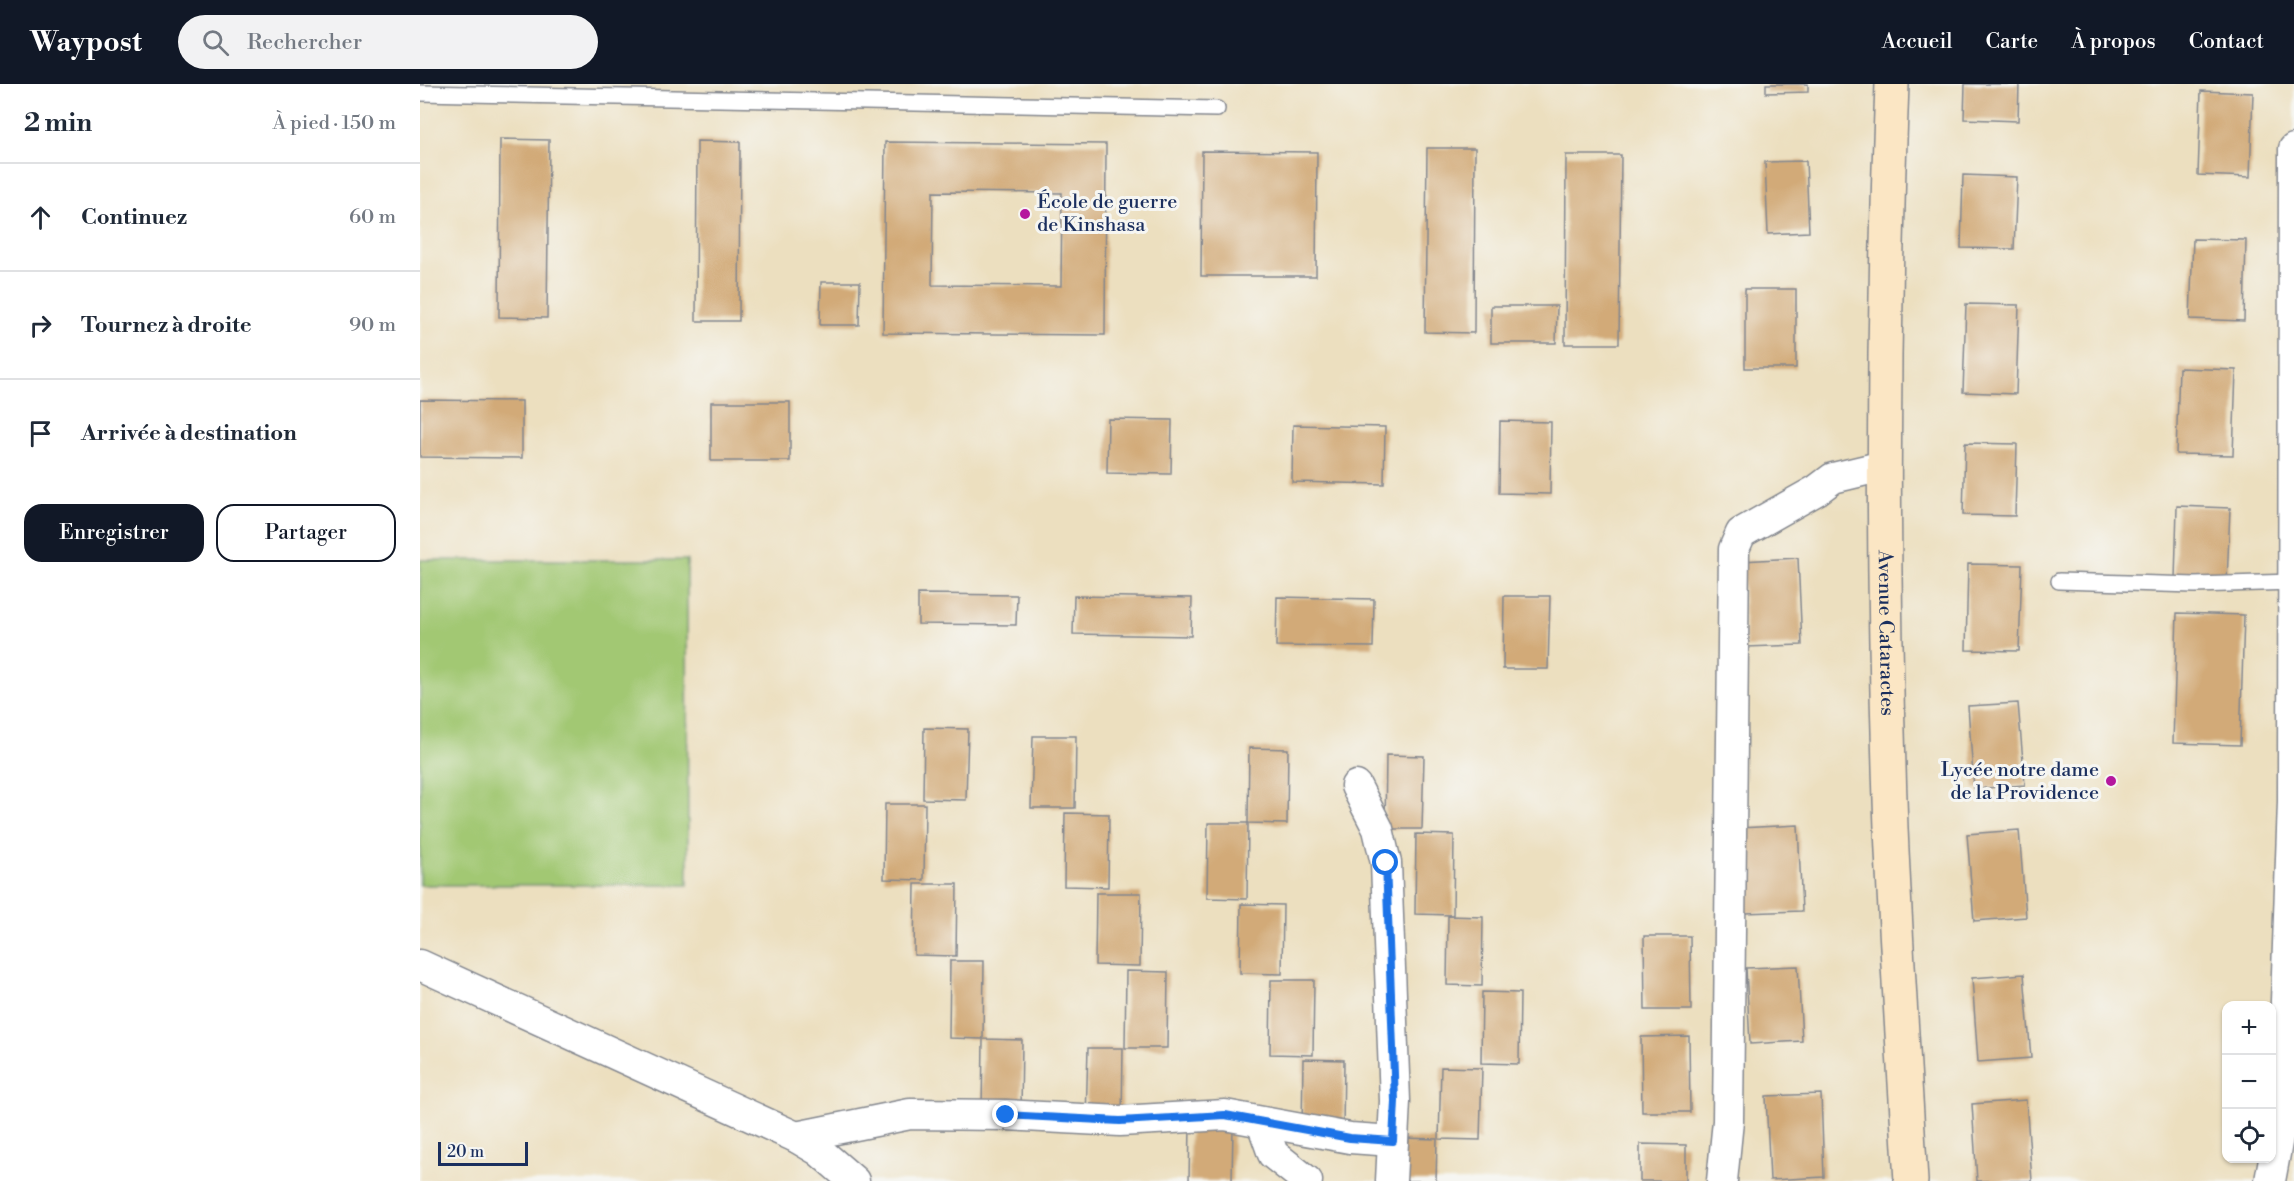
<!DOCTYPE html>
<html lang="fr">
<meta charset="utf-8">
<style>
body{margin:0;font-family:"Libre Bodoni",serif;background:#f2f2f3;color:#1f2937}
.controls{position:absolute;right:18px;bottom:18px;display:grid;overflow:hidden;border-radius:12px;box-shadow:0 2px 4px #0004}
.controls button{width:54px;height:54px;display:grid;place-items:center;padding:0;border:0;border-bottom:2px solid #e0e1e3;background:#fff;color:#1f2937;font:30px sans-serif}
.scale{position:absolute;left:18px;bottom:15px;width:90px;box-sizing:border-box;padding-left:6px;border:3px solid #1b2f5e;border-top:0;font-size:16px;line-height:21px;white-space:nowrap;color:#1b2f5e;-webkit-text-stroke:4px #f6f6f2;paint-order:stroke}
.stop{position:absolute;width:18px;height:18px;margin:-14px;border:4px solid #1a73e8;border-radius:50%;background:#fff}
.stop.end{background:#1a73e8;border-color:#fff;box-shadow:0 2px 6px #0008}
.list{margin:0;padding:0;list-style:none}
h2{display:flex;justify-content:space-between;align-items:center;height:78px;margin:0;padding:0 24px;font-size:26px}
h2 small{font-size:20px;font-weight:400;color:#747a83}
.list li{display:grid;grid-template-columns:39px 1fr auto;gap:18px;align-items:center;box-sizing:border-box;height:108px;padding:0 24px;border-top:2px solid #e0e1e3}
.list b{display:block;font-size:22px;white-space:nowrap}
.list em{font-size:20px;font-style:normal;color:#747a83}
.actions{display:flex;gap:12px;padding:18px 24px}
.actions a{flex:1;padding:14px 0;border:2px solid #111827;border-radius:18px;text-align:center;font-size:21px;color:#111827}
.actions .main{background:#111827;color:#fff}
.icon{flex:none;width:33px;height:33px;fill:none;stroke:currentColor;stroke-width:2;stroke-linecap:round;stroke-linejoin:round}
.map{position:relative;flex:none;width:1874px;height:1097px;overflow:hidden}
header{display:flex;align-items:center;gap:36px;box-sizing:border-box;height:84px;padding:0 30px;background:#111827;color:#fff}
header strong{font-size:28px}
nav{display:flex;gap:33px;margin-inline-start:auto;font-size:21px}
.search{width:420px;height:54px;background:#f2f2f3;display:flex;align-items:center;gap:15px;box-sizing:border-box;padding:0 21px;border-radius:33px;color:#747a83;font-size:22px}
main{display:flex}
aside{flex:1;background:#fff}
.map>svg:first-child{display:block}
</style>
<header>
<strong>Waypost</strong>
<div class="search"><svg class="icon" aria-label="search" viewBox="0 0 24 24"><circle cx="10" cy="10" r="6"/><path d="M15 15l6 6"/></svg>Rechercher</div>
<nav><a>Accueil</a><a>Carte</a><a>À propos</a><a>Contact</a></nav>
</header>
<main>
<aside>
<h2>2 min<small>À pied · 150 m</small></h2>
<ul class="list">
<li><svg class="icon" aria-label="ahead" viewBox="0 0 24 24"><path d="M12 20V5M6 11l6-6 6 6"/></svg><div><b>Continuez</b></div><em>60 m</em></li>
<li><svg class="icon" aria-label="right" viewBox="0 0 24 24"><path d="M7 20v-9h11M14 6l5 5-5 5"/></svg><div><b>Tournez à droite</b></div><em>90 m</em></li>
<li><svg class="icon" aria-label="arrive" viewBox="0 0 24 24"><path d="M6 21V4h12l-3 4 3 4H6"/></svg><div><b>Arrivée à destination</b></div></li>
</ul>
<div class="actions"><a class="main">Enregistrer</a><a>Partager</a></div>
</aside>
<div class="map">
<svg width="1874" height="1097" viewBox="0 0 1874 1097">
<rect width="100%" height="100%" fill="#f6f6f2"/>
<filter id="ink" filterUnits="userSpaceOnUse"><feTurbulence type="fractalNoise" baseFrequency=".0167" numOctaves="2"/><feDisplacementMap in="SourceGraphic" scale="12" xChannelSelector="R" yChannelSelector="G"/><feConvolveMatrix kernelMatrix="1 2 1 2 8 2 1 2 1" color-interpolation-filters="sRGB"/></filter>
<filter id="wash" filterUnits="userSpaceOnUse"><feTurbulence type="fractalNoise" baseFrequency=".008" numOctaves="4" result="noise"/><feDisplacementMap in="SourceGraphic" scale="24" xChannelSelector="R" yChannelSelector="G"/><feGaussianBlur stdDeviation="1.35" result="paint"/><feColorMatrix in="noise" values="0 0 0 0 0 0 0 0 0 0 0 0 0 0 0 0 0 1.4 0 .05"/><feComposite in="paint" operator="in"/></filter>
<g filter="url(#wash)">
<rect width="100%" height="100%" fill="#ecdfbf"/>
<path fill="#a2c873" stroke="#5e7c68" stroke-width="1.5" d="M0,476h267l1,325h-268z"/>
<g id="blocks">
<g fill="#d2aa78" fill-rule="evenodd">
<path d="M1346,0h42v8l-42,1z"/>
<path d="M1545,0h54l-1,37 -54,-2z"/>
<path d="M1781,7l52,2 -3,84 -52,-2z"/>
<path d="M80,55l49,1 -2,178 -48,-1z"/>
<path d="M277,57l43,1 -1,179h-43z"/>
<path d="M465,58l221,2 -1,191 -222,-2zM513,108l129,1 -1,93 -129,-1z"/>
<path d="M1007,64h48l-1,185 -49,-1z"/>
<path d="M782,67l115,1 -1,124h-115z"/>
<path d="M1146,71h55l-2,189h-54z"/>
<path d="M1386,77l3,71 -41,2 -3,-72z"/>
<path d="M1543,91l54,2 -3,72 -53,-1z"/>
<path d="M1773,155l53,1 -2,81 -54,-2z"/>
<path d="M401,198h39l-1,43h-39z"/>
<rect x="1325" y="205" width="51" height="79"/>
<path d="M1546,220l53,1 -3,89 -53,-2z"/>
<path d="M1071,222h66l-1,37h-65z"/>
<path d="M1759,284l57,2 -3,85 -57,-1z"/>
<path d="M0,316l102,1v57l-102,-1z"/>
<rect x="291" y="318" width="79" height="59"/>
<path d="M688,335l64,1 -1,54 -64,-1z"/>
<path d="M1080,337l51,1 -1,72 -51,-1z"/>
<path d="M873,341l92,2 -1,57 -92,-2z"/>
<path d="M1545,359l52,1 -2,72 -52,-1z"/>
<path d="M1757,422l53,2 -3,74 -52,-2z"/>
<path d="M1378,474l4,87 -56,2 -4,-86z"/>
<path d="M1548,480l54,1 -3,86 -53,-1z"/>
<path d="M498,510l99,1 -1,30 -98,-1z"/>
<path d="M654,512l118,2 -1,38 -118,-2z"/>
<path d="M1084,512h46l-2,73h-45z"/>
<path d="M857,513l97,2 -1,48 -97,-1z"/>
<path d="M1757,529l67,2 -4,130 -67,-2z"/>
<path d="M1598,619l7,82 -51,4 -6,-83z"/>
<path d="M504,644l44,1 -2,71 -43,-1z"/>
<path d="M613,652h43l-1,72h-44z"/>
<path d="M829,664l39,1 -1,75 -39,-1z"/>
<path d="M966,671l38,1 -2,73h-37z"/>
<path d="M465,720h40l-1,76 -40,-1z"/>
<path d="M645,729l44,1 -1,73 -44,-1z"/>
<path d="M788,739h40l-1,76 -40,-1z"/>
<path d="M1378,741l4,86 -58,2 -4,-85z"/>
<path d="M1599,746l7,87 -52,4 -7,-87z"/>
<path d="M996,750l38,1 -1,80 -38,-1z"/>
<path d="M495,800h42l-1,72 -42,-1z"/>
<path d="M676,809h45l-1,73 -45,-1z"/>
<path d="M821,820l42,1 -1,69 -42,-1z"/>
<path d="M1028,832l35,1 -1,69 -35,-1z"/>
<path d="M1224,852h46l1,74h-46z"/>
<path d="M530,877h34l-1,78 39,1 -1,73 -39,-1 1,-73 -34,-1z"/>
<path d="M1378,882l4,75 -52,3 -4,-76z"/>
<path d="M706,887l42,1 -1,76h-42z"/>
<path d="M1604,890l7,84 -53,4 -6,-84z"/>
<path d="M851,896h43l-1,75 -43,-1z"/>
<path d="M1062,908l38,1 -1,71 -38,-1z"/>
<path d="M1269,952l1,76h-48l-1,-75z"/>
<path d="M668,964h35l-1,72 -36,-1z"/>
<path d="M883,975l41,1 -1,70 -41,-1z"/>
<path d="M1021,983l41,1 -2,72 -41,-1z"/>
<path d="M1401,1010l3,83 -54,3 -4,-84z"/>
<path d="M1606,1016l6,81h-55l-5,-77z"/>
<path d="M770,1042l43,1 -1,54h-43z"/>
<path d="M981,1054l36,1 -1,42h-35z"/>
<path d="M1220,1060l46,1v36h-46z"/>
</g>
</g>
</g>
<g filter="url(#ink)">
<use href="#blocks" fill-opacity="0" stroke="#84878e" stroke-width="1.5"/>
<g fill="none" stroke-linecap="round" stroke-linejoin="round">
<defs>
<g id="lane">
<path d="M0,9l797,16"/>
<path d="M1639,497l136,4 98,-3"/>
</g>
<g id="street">
<path d="M936,702l22,43 8,34 9,238 -4,80"/>
<path d="M0,881l376,172 22,13 36,31"/>
<path d="M842,1039l11,31 34,27"/>
<path d="M376,1053l114,-23 96,1 114,6 105,-6 125,23 43,3"/>
<path d="M1302,1097l6,-60 6,-572 7,-16 76,-43 16,-12 50,-12"/>
<path d="M1850,1097l12,-66 11,-313 1,-653"/>
</g>
<g id="secondary">
<path id="s1" d="M1472,0c-10,248 -10,496 -1,744 5,118 13,236 20,353"/>
</g>
</defs>
<use href="#lane" stroke="#84878e" stroke-width="18"/>
<use href="#street" stroke="#84878e" stroke-width="33"/>
<use href="#secondary" stroke="#84878e" stroke-width="36"/>
<use href="#lane" stroke="#fff" stroke-width="15"/>
<use href="#street" stroke="#fff" stroke-width="30"/>
<use href="#secondary" stroke="#fbe6c4" stroke-width="33"/>
</g>
</g>
<g fill="none" stroke-linecap="round" stroke-linejoin="round" filter="url(#ink)">
<path stroke="#1a73e8" stroke-width="8" d="M586,1031l114,6 105,-6 125,23 43,3 2,-40 -9,-238"/>
</g>
<g fill="#b5179e" stroke="#f6f6f2" stroke-width="2">
<circle cx="605" cy="130" r="6"/>
<circle cx="1691" cy="697" r="6"/>
</g>
<g text-anchor="middle" dominant-baseline="central" stroke-width="6" stroke-linejoin="round" paint-order="stroke">
<g font-size="20" fill="#1b2f5e" stroke="#f6f6f2" text-anchor="start">
<text x="617" y="118">École de guerre<tspan x="617" dy="23">de Kinshasa</tspan></text>
<text x="1679" y="686" text-anchor="end">Lycée notre dame<tspan x="1679" dy="23">de la Providence</tspan></text>
</g>
<g font-size="20" fill="#1b2f5e" stroke="#f6f6f2">
<text stroke="none"><textPath href="#s1" startOffset="549">Avenue Cataractes</textPath></text>
</g>
</g>
</svg>
<div class="controls">
<button>+</button>
<button>−</button>
<button><svg class="icon" aria-label="locate" viewBox="0 0 24 24"><circle cx="12" cy="12" r="6"/><path d="M12 2v4M12 18v4M2 12h4M18 12h4"/></svg></button>
</div>
<div class="scale">20 m</div>
<div class="stop" style="left:966px;top:779px"></div>
<div class="stop end" style="left:586px;top:1031px"></div>
</div>
</main>
